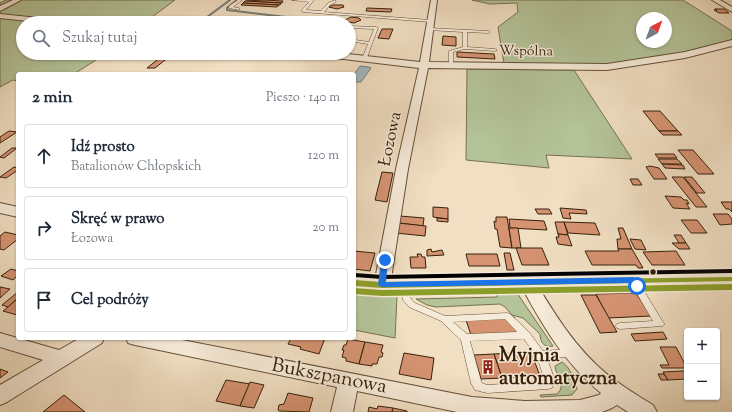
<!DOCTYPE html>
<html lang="pl">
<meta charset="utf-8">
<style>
body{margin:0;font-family:"Sorts Mill Goudy",serif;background:#f2f2f3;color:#1f2937}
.controls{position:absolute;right:12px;bottom:12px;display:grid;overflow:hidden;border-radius:4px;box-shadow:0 1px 3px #0004}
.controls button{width:36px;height:36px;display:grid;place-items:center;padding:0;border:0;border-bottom:1px solid #e0e1e3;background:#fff;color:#1f2937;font:20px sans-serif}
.compass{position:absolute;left:636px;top:12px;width:36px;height:36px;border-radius:50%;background:#fff;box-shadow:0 1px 3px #0004;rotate:41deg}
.stop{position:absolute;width:12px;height:12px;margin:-9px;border:3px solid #1a73e8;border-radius:50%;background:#fff}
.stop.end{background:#1a73e8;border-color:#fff;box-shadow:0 1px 4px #0008}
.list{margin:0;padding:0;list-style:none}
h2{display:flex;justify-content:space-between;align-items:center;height:52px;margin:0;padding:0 16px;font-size:17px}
h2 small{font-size:13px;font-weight:400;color:#747a83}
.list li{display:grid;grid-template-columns:26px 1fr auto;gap:12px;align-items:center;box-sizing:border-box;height:64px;margin:0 8px 8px;padding:0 8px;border:1px solid #e0e1e3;border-radius:4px}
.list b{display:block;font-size:15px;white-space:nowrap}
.list p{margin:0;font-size:13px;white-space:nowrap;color:#747a83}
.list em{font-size:13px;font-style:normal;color:#747a83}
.icon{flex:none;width:22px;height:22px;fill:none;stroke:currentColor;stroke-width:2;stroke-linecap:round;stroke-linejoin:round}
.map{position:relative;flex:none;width:732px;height:412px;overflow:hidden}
.search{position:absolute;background:#fff;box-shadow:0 1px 3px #0004;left:16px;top:16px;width:340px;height:44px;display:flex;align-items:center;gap:10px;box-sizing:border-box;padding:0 14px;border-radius:22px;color:#747a83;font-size:15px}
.panel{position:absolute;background:#fff;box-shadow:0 1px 3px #0004;left:16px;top:72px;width:340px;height:268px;border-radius:4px}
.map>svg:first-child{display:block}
</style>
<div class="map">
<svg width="732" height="412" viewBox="0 0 732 412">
<rect width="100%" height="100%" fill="#f1dfc3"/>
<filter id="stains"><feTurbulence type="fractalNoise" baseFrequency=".005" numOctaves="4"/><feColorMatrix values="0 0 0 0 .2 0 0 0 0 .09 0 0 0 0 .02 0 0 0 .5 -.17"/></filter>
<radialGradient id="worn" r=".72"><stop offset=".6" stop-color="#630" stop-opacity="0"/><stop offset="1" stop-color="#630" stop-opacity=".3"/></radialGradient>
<g fill="#b4c398" stroke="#757251" fill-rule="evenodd">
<path d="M6,0h169l-31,23h-63l-35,-4 -6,3 2,1h-19v30h84l-33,21h-56v7l-5,-1 -13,7v-84z"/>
<path d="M472,0h211l49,31v10l-51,12 -76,12 -101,-1 -6,-37 20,-15 -1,-9 -27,1zM642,18h24v24h-24z"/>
<path d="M467,69l107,1 58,89 -86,-4 3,13 -83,-8z"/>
<path d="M496,292l21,1 36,53c-9,2 -13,-4 -13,-12l-17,-16 -11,-3 -7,-8 -5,-3 -64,3 -9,-2 -11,-6 81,-2z"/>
<path d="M354,294l42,1 1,2 -2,41 -41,-8z"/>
<path d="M562,362c8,5 13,18 15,27l-5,6 -31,2 -1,-2 17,-1c10,-9 -1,-18 -2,-28z"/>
</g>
<path fill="#a1b9bf" stroke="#767c77" d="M360,66l9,1 2,1 -10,14h-7v-8z"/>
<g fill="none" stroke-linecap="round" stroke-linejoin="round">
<g stroke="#767c77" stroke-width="2">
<path d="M237,0l-10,8v2l111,13"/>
<path d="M199,23l31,-23"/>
</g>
</g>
<g fill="#d59372" stroke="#36200a">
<path d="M264,0l19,1 -1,2 -36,-2z"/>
<path d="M245,1l36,2 -1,2 -37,-2z"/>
<path d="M243,3l36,2 -2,2 -36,-2z"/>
<path d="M333,5h10l1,2 -7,2 -8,-2z"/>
<path d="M367,8l25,1 -1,3 -25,-1z"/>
<path d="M715,9h9l5,4h-10l-5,-3h3z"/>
<path d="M351,17l8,1 2,2 -7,3 -11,-2z"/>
<path d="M382,29h11l-4,10 -11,-1z"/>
<path d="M443,36l13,1v9l-14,-1z"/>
<path d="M457,52l37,2 1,5 -38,-2z"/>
<path d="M166,53h8l-19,15h-8z"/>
<path d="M643,111h17l18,20h-19z"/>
<path d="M9,131l8,1 -17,11v-6z"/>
<path d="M659,131h19l4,4h-19z"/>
<path d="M12,148h5l-13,10 -4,-1z"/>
<path d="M678,150h15l21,24h-16z"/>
<path d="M655,154h19l3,4h-19z"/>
<path d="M658,159h19l5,5h-20z"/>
<path d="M662,164l21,1 2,4 -20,-1z"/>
<path d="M650,166l9,2 8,11h-13l-8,-12z"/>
<path d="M14,167l4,1v2l-12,8 -6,-1z"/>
<path d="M382,172l11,1 -6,29 -12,-2z"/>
<path d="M672,177h11l24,30h-11z"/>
<path d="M684,177h8l13,16h-8z"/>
<path d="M630,179h8l4,6h-9z"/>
<path d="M665,196l16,1 3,3h3l2,4 -3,-1 4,6 -17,-1z"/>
<path d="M721,202h11v10l-3,-3h-3z"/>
<path d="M433,207l15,1v11l-15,-2z"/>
<path d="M560,208l26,2 1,4 -18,-1 2,6 -8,-1z"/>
<path d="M535,209h14l3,5h-14z"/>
<path d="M713,214h15l4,5v5l-12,1z"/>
<path d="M400,216l24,2 -1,8 -24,-3z"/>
<path d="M496,217h11l5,31 -12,-1 -3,-18h-2l-1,-8 2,1z"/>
<path d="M437,218l11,1v3l-11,-1z"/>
<path d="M509,219l35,2 3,9 -37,-2z"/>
<path d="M681,220h16l10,13h-16z"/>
<path d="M555,222h9l4,13 -10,-1z"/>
<path d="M564,222l31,1 5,12 -32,-2z"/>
<path d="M398,223l28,3 -1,10 -29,-3z"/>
<path d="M509,228h9l3,20h-9z"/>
<path d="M618,228h5l9,21h-14l-1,-10h4z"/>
<path d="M5,232l13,3v4l-14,11 -4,-1v-13z"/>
<path d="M558,234l10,1 4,11 -14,-2 -2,-7h3z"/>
<path d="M674,235h7l5,8h-7z"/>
<path d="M630,239l11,1 5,10 -11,-1z"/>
<path d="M672,243h14l4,6h-11z"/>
<path d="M516,248h26l7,17h-27z"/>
<path d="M431,249l1,3 10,-2 2,5 -17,1v-6z"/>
<path d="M618,249h14l11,19h-5l-2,-3h-44l-7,-14h34z"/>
<path d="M354,251l21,2 -5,18 -16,-2z"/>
<path d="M676,251l9,14h-33l-9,-13z"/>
<path d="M504,253h6l4,17h-7z"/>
<path d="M417,254h4l1,3h3l1,11h-15l-1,-11h8z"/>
<path d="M466,254h31l3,12h-31z"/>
<path d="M11,269l7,2v4l-5,5 -12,-4z"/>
<path d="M0,287l10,2 -10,9z"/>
<path d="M18,292v6l-10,9 -6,-2z"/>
<path d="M636,293l15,23 -43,2 -12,-24z"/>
<path d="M581,295h15l21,37 -17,1z"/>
<path d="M18,298l-1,17 -14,-4 5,-4z"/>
<path d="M514,317l6,16 -49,2 -5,-15z"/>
<path d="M663,332l4,7 -32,2 -4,-7z"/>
<path d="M291,338h34l-6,16 -19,-5 1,-2 -13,-3z"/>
<path d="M348,339l17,3 -6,22 -13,-3v-3l-4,-1 2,-7h-2l2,-5h2z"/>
<path d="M365,342l18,3 -2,7 2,1 -1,4h-3l-2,7h-5v2l-13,-2z"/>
<path d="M660,347h16l11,21h-25l-2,-3h9z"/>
<path d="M526,352h5l9,24 -38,2 -8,-24z"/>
<path d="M404,353l30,5 -3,22 -32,-6z"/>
<path d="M494,354l8,24 -21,1 -7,-24z"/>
<path d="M0,369l8,3 -8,6z"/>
<path d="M682,371h5v8l-19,1 -5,-8z"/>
<path d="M658,374h6l4,6h-7z"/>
<path d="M226,380l24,4 -10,22 -24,-5z"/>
<path d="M250,382l14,3 -10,23 -14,-2z"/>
<path d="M288,393l25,5 -4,14 -30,-1 -1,-1 1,-5 5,-1z"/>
<path d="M64,395l21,17h-42z"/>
<path d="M378,406l15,2 -1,4h-24l1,-5 8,2z"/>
<path d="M393,408l14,3v1h-15z"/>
</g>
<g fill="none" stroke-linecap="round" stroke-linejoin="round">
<defs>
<g id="service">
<path d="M238,0h4l-9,7 6,1v2l-10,-2v-2z"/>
<path d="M292,0h22l-8,10 15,1 7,-8 7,-3 1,2 -6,3 -6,7 106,8 2,1 -2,1 -127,-10 -2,-1 8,-9z"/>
<path d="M275,20l16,2 2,1h-25z"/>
<path d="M349,26l27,1 2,1 -12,32 -4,-1 6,-15 -19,-3v-2l20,3 5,-13 -25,-1z"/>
<path d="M428,28l61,3v2h-1l-21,-1v15l28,2 2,1 -2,1 -30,-2 -12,3v13l-4,1v-15l14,-4v-15l-34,-2h-1z"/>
<path d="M633,277l3,1 27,44 2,2 -2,2 -43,3 -3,-1 -2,-2 2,-2 3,-1 33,-2 -24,-41 1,-2z"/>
<path d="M403,281l3,1 1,2 4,15 4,4 30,13 62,-3 3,1 19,18 14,19 28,-2 3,1 2,3 -2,3 -3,1 -24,1 8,23 -3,7 -4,1 -61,4 -12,-3 -4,-7 -10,-43 -20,-19 -32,-14 -6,-7 -4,-16 1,-2zM505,319l12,13 -50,2 -14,-12zM524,339l13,18 8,24 -58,4 -5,-2 -1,-2 -11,-40z"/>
</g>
<g id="minor">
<path d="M13,0h8l-21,11v-5z"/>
<path d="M431,0h6l-8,62 178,2 78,-12 47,-12v6l-47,12 -78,12 -179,-2 -20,101 -18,116 -2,4 -6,2 -6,-2 -2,-4 22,-116 23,-101 -101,-12 -4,-3h25l81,9z"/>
<path d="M712,0h8l12,7v5z"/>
<path d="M0,14l68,7 4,2h-26l-46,-5z"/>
<path d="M527,276l6,2c21,35 42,70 75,97 14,11 30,21 45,30l4,7h-29l-11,-7 -5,3 -10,4h-145l-100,-21 -4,21h-22l6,-25 -202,-42 -7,-2 -2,-5h46l300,59 53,4 55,-1 19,-5 2,-2c-37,-30 -60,-70 -82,-111l2,-4z"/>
<path d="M0,333l59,17 21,-12h24l-2,5 -95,59 -7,3v-20l43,-25 -43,-13z"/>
</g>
<g id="tertiary">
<path d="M0,203l18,4v10l-18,-4z"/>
<path d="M732,272v14l-350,7 -28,-2v-16l28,2z"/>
</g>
</defs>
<use href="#service" stroke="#655038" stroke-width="1"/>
<use href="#minor" stroke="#655038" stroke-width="2"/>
<use href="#tertiary" stroke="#655038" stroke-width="2"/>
<use href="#service" fill="#f6ead8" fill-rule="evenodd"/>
<use href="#minor" fill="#f6ead8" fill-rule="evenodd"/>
<use href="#tertiary" fill="#f6ead8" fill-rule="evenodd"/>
<defs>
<path id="bus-1" d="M732,277v4l-350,7 -28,-2v-6l28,2z"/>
<path id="bus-2" d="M732,284v6l-350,6 -28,-2v-6l28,2z"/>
<path id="bus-3" d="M732,269v4l-350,6 -28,-2v-4h1l27,2z"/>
</defs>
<use href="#bus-1" stroke="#f6ead8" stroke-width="3"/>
<use href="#bus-2" stroke="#f6ead8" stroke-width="3"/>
<use href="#bus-3" stroke="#f6ead8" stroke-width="3"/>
<use href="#bus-1" fill="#8c9e29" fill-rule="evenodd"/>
<use href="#bus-2" fill="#8c9e29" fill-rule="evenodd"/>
<use href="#bus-3" fill="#000" fill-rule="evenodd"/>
</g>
<path fill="#1a73e8" d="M385,257l3,3 -2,22 247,-5 3,1 5,8 -1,2h-6l-3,-5 -249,4 -4,-2 3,-25z"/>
<defs>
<symbol id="building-bare" viewBox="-9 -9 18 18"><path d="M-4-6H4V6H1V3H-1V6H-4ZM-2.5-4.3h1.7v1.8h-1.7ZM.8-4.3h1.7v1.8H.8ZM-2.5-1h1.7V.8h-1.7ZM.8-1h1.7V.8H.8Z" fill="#8f2418" stroke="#f6ead8" stroke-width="2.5" paint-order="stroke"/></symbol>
</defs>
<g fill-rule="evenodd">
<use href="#building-bare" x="478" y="357" width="20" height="20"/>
</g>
<circle fill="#36200a" stroke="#f6ead8" stroke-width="1.5" cx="653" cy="272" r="3.5"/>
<g text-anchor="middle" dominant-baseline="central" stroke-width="3" stroke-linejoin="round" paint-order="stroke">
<g font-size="14" fill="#36200a" stroke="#f6ead8">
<text transform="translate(526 52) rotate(1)">Wspólna</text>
</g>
<g font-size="17" fill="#36200a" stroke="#f6ead8">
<text transform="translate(391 139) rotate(-78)">Łozowa</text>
</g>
<g font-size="20" font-weight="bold" fill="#36200a" stroke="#f6ead8" text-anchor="start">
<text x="499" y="356">Myjnia<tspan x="499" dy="23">automatyczna</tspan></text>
</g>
<g font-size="20" fill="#36200a" stroke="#f6ead8">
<text transform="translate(329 377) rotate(11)">Bukszpanowa</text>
</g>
</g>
<rect width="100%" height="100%" filter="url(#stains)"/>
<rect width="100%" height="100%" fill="url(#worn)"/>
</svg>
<div class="controls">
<button>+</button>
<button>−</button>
</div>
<svg class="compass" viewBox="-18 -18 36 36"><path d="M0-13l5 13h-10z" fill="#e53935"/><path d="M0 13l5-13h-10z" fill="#747a83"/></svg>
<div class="stop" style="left:637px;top:286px"></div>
<div class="stop end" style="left:385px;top:260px"></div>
<div class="search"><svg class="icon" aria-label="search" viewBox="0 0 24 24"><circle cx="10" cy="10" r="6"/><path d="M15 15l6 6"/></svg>Szukaj tutaj</div>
<section class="panel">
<h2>2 min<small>Pieszo · 140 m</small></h2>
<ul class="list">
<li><svg class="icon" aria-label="ahead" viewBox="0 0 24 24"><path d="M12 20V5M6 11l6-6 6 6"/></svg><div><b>Idź prosto</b><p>Batalionów Chłopskich</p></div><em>120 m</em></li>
<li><svg class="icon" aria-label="right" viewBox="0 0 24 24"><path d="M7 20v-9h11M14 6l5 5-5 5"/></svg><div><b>Skręć w prawo</b><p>Łozowa</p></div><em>20 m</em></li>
<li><svg class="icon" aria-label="arrive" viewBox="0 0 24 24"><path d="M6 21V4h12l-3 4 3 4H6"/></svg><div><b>Cel podróży</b></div></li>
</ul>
</section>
</div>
